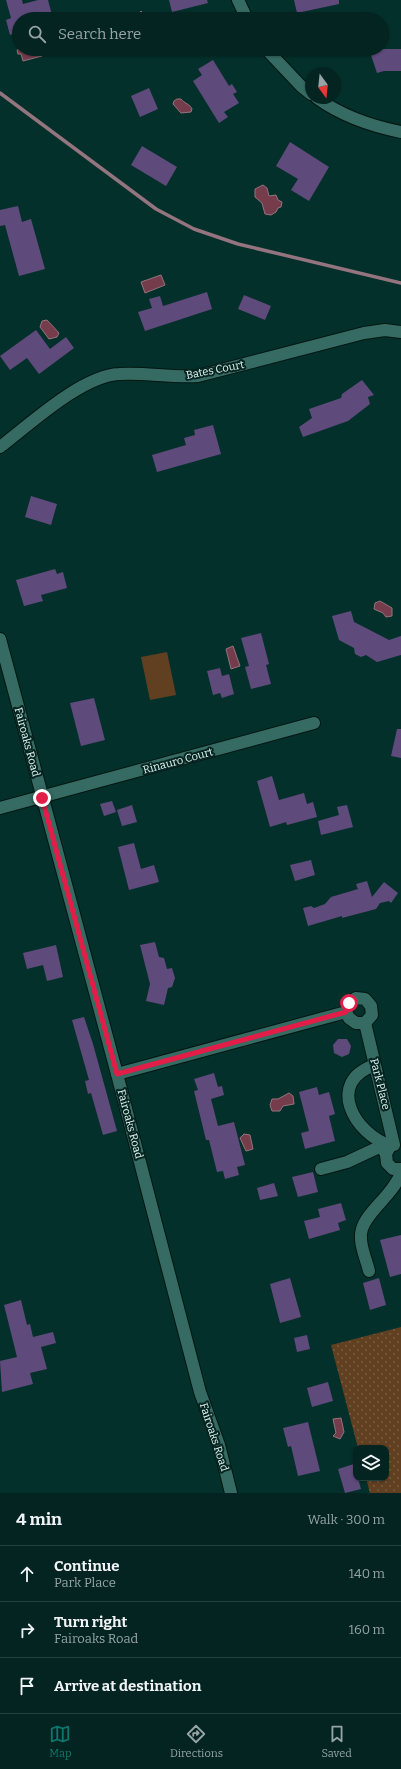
<!DOCTYPE html>
<meta charset="utf-8">
<style>
body{margin:0;font-family:Bitter,serif;background:#0d2c29;color:#f1f3f6}
.controls{position:absolute;right:12px;bottom:12px;display:grid;overflow:hidden;border-radius:8px;box-shadow:0 1px 3px #0004}
.controls button{width:36px;height:36px;display:grid;place-items:center;padding:0;border:0;border-bottom:1px solid #24413e;background:#032420;color:#f1f3f6;font:20px sans-serif}
.compass{position:absolute;left:305px;top:68px;width:36px;height:36px;border-radius:50%;background:#032420;box-shadow:0 1px 3px #0004;rotate:165deg}
.stop{position:absolute;width:12px;height:12px;margin:-9px;border:3px solid #e11d48;border-radius:50%;background:#fff}
.stop.end{background:#e11d48;border-color:#fff;box-shadow:0 1px 4px #0008}
.list{margin:0;padding:0;list-style:none}
h2{display:flex;justify-content:space-between;align-items:center;height:52px;margin:0;padding:0 16px;font-size:17px}
h2 small{font-size:13px;font-weight:400;color:#97a4a5}
.list li{display:grid;grid-template-columns:26px 1fr auto;gap:12px;align-items:center;box-sizing:border-box;height:56px;padding:0 16px;border-top:1px solid #24413e}
.list b{display:block;font-size:15px;white-space:nowrap}
.list p{margin:0;font-size:13px;white-space:nowrap;color:#97a4a5}
.list em{font-size:13px;font-style:normal;color:#97a4a5}
.icon{flex:none;width:22px;height:22px;fill:none;stroke:currentColor;stroke-width:2;stroke-linecap:round;stroke-linejoin:round}
.map{position:relative;flex:none;width:401px;height:1493px;overflow:hidden}
.search{position:absolute;background:#032420;box-shadow:0 1px 3px #0004;left:12px;right:12px;top:12px;height:44px;display:flex;align-items:center;gap:10px;box-sizing:border-box;padding:0 14px;border-radius:22px;color:#97a4a5;font-size:15px}
.sheet{height:220px;background:#032420}
nav{display:flex;justify-content:space-around;align-items:center;box-sizing:border-box;height:56px;border-top:1px solid #24413e;background:#032420;font-size:11px;color:#97a4a5}
nav a{display:grid;justify-items:center;gap:2px}
nav .on{color:#0f766e}
.map>svg:first-child{display:block}
</style>
<div class="map">
<svg width="401" height="1493" viewBox="0 0 401 1493">
<defs>
<pattern id="grass-dots" width="8" height="8" patternUnits="userSpaceOnUse"><rect width="8" height="8" fill="#614021"/><path d="M2 2h.1M6 6h.1" fill="none" stroke="#775c42" stroke-width="1.8" stroke-linecap="round"/></pattern>
</defs>
<rect width="100%" height="100%" fill="#04302b"/>
<path fill="url(#grass-dots)" d="M401,1327v166h-31l-4,-15h20v-30h-28l-27,-103z"/>
<path fill="#614021" d="M167,652l9,43 -26,5 -9,-43z"/>
<g fill="#753c4c" stroke="#94747e">
<path d="M141,11l8,8h-15z"/>
<path d="M21,49l1,3 18,-3 2,7 -19,5 -2,-7h-3l-1,-4z"/>
<path d="M177,99h4c3,4 10,6 11,10l-1,3 -10,1 -8,-9 1,-3z"/>
<path d="M263,185l4,3 2,8 7,-1 2,5 4,2 -1,5 -3,1 -2,4 -5,3 -6,-1 -3,-11 -7,-6v-8z"/>
<path d="M161,275l4,10 -20,8 -4,-11z"/>
<path d="M47,320l12,13 -2,4 -8,2 -9,-12 2,-6z"/>
<path d="M380,601l12,7v8l-6,1 -3,-4 -9,-4 1,-6z"/>
<path d="M233,646l7,20 -9,3 -5,-20z"/>
<path d="M289,1093l4,3 1,8 -11,2 -3,5h-8l-2,-6 2,-6h6z"/>
<path d="M244,1134l6,1 3,14 -7,2 -6,-13z"/>
<path d="M341,1418l3,14 -4,7 -7,-3 3,-3 -3,-14z"/>
</g>
<g fill="none" stroke-linecap="round" stroke-linejoin="round">
<path stroke="#94747e" stroke-width="3.5" d="M0,93l156,116 38,20 44,15 163,39"/>
</g>
<g fill="#5f4a7c">
<path d="M6,0h16l1,4 15,-4h10l5,19h-34v17l-3,1 -1,-4 -5,2 -4,-15 5,-2z"/>
<path d="M169,0h38l1,3 -36,9z"/>
<path d="M294,0h45v4l-42,9z"/>
<path d="M369,49h32v22h-17l-7,2z"/>
<path d="M213,60l16,26 3,-2 5,8 -4,2 6,9 -15,9 4,5 -9,6 -26,-42 9,-6 -4,-6z"/>
<path d="M149,88l9,21 -18,8 -9,-21z"/>
<path d="M290,142l39,25 -20,34 -18,-11 7,-11 -22,-13z"/>
<path d="M142,146l35,21 -11,19 -35,-21z"/>
<path d="M18,206l4,16 9,-3 14,50 -26,7 -14,-51 -5,1v-16z"/>
<path d="M207,292l5,17 -67,22 -7,-19 14,-4 -3,-9 11,-3 3,10z"/>
<path d="M244,295l27,11 -6,14 -27,-11z"/>
<path d="M36,330l14,19 16,-12 8,11 -35,26 -12,-16 -17,12 -10,-14z"/>
<path d="M362,380l12,15 -6,2 2,7 -22,17 -45,16 -4,-10 13,-9 -3,-9 32,-11 1,-4z"/>
<path d="M213,425l8,29 -64,18 -5,-17 34,-10 -2,-7 11,-3 -1,-5z"/>
<path d="M31,496l26,8 -6,21 -26,-8z"/>
<path d="M55,569l2,5 6,-2 4,16 -26,7 2,6 -19,5 -8,-26z"/>
<path d="M351,611l3,11 8,4 27,14 12,-4v19l-24,7 -11,-7 -5,2 -6,-3 -1,-6 -15,-8 -7,-24z"/>
<path d="M261,633l8,31 -3,1 5,19 -20,5 -6,-22 4,-1 -8,-28z"/>
<path d="M220,668l2,8 7,-2 5,20 -12,4 -2,-5 -7,2 -6,-24z"/>
<path d="M94,698l11,42 -24,6 -11,-43z"/>
<path d="M397,729h4v29l-10,-2z"/>
<path d="M272,776l7,24 25,-7 3,11 6,-2 4,15 -30,8 -1,-3 -16,5 -13,-46z"/>
<path d="M112,801l4,11 -12,4 -4,-12z"/>
<path d="M132,805l5,17 -15,4 -5,-16z"/>
<path d="M347,805l6,22 -32,8 -3,-14 21,-6 -2,-8z"/>
<path d="M134,843l7,26 13,-4 5,17 -30,8 -11,-43z"/>
<path d="M311,860l4,15 -20,6 -5,-16z"/>
<path d="M367,881l5,16 12,-15 14,11 -7,10 -2,-2 -9,2 -4,6 -34,9v-2l-34,10 -5,-18 8,-2 3,2 11,-4 6,-7 27,-8 -2,-5z"/>
<path d="M155,942l4,15 5,1 3,11 5,-1 3,10 -3,9 -4,1 -4,17 -18,-4 4,-17 -10,-39z"/>
<path d="M56,945l7,32 -16,4 -4,-16 -16,4 -4,-16z"/>
<path d="M84,1017l9,27 24,87 -14,4 -12,-42 -3,1 -3,-13 4,-1 -17,-60z"/>
<path d="M338,1039h9l4,7 -2,8 -7,3 -8,-4 -1,-8z"/>
<path d="M214,1073l4,14 4,-1 2,9 -13,4 7,27 16,-4 11,43 -8,2 2,8 -14,4 -2,-8 -6,1 -8,-32h-3l-12,-49 4,-1 -4,-11z"/>
<path d="M317,1087l2,8 10,-3 6,22 -6,2 6,25 -30,8 -4,-16 8,-2 -10,-39z"/>
<path d="M313,1172l5,20 -20,5 -6,-20z"/>
<path d="M274,1183l4,13 -18,4 -3,-12z"/>
<path d="M341,1203l5,17 -8,3 2,7 -31,9 -5,-18 16,-4 -2,-8z"/>
<path d="M401,1235v39l-11,3 -10,-37z"/>
<path d="M290,1278l11,39 -21,6 -10,-39z"/>
<path d="M379,1278l7,27 -16,5 -7,-27z"/>
<path d="M21,1300l6,25 3,-1 3,13 20,-5 3,11 -15,4 6,22 -17,4 3,11 -31,8 -2,-31 17,-4 -13,-52z"/>
<path d="M307,1335l3,14 -13,3 -3,-14z"/>
<path d="M328,1382l5,19 -21,6 -5,-19z"/>
<path d="M308,1422l12,49 -22,5 -7,-30 -3,1 -5,-19z"/>
<path d="M354,1464l2,14h2l3,11 -16,4 -7,-24z"/>
</g>
<g fill="none" stroke-linecap="round" stroke-linejoin="round">
<defs>
<g id="minor">
<path d="M238,0l9,19"/>
<path d="M266,49l35,37 10,8"/>
<path d="M317,98c25,18 54,28 84,34"/>
<path d="M0,447c29,-22 81,-71 119,-73 26,-2 52,4 79,2l166,-43 21,-3 16,2"/>
<path d="M0,639l117,435 83,318 19,53 12,48"/>
<path d="M0,808l314,-85"/>
<path d="M365,1023l29,122"/>
<path d="M375,1065c-50,17 -21,69 16,81"/>
<path d="M117,1074l229,-62 3,-9 7,-5 9,1 6,7 1,9 -7,8h-9l-7,-5 -3,-6"/>
<path d="M389,1148l-3,6 1,9 6,6h8"/>
<path d="M321,1169l26,-7 30,-14h5l4,6"/>
<path d="M369,1271c-3,-13 -11,-29 -7,-42 5,-18 31,-34 39,-56"/>
</g>
</defs>
<use href="#minor" stroke="#001713" stroke-width="14"/>
<use href="#minor" stroke="#366b63" stroke-width="12"/>
</g>
<g fill="none" stroke-linecap="round" stroke-linejoin="round">
<path stroke="#e11d48" stroke-width="5" d="M42,798l75,276 229,-62 3,-9"/>
</g>
<g text-anchor="middle" dominant-baseline="central" stroke-width="4" stroke-linejoin="round" paint-order="stroke">
<g font-size="11" fill="#dcf7f2" stroke="#082521">
<text transform="translate(215 370) rotate(-11)">Bates Court</text>
<text transform="translate(27 742) rotate(75)">Fairoaks Road</text>
<text transform="translate(178 761) rotate(-15)">Rinauro Court</text>
<text transform="translate(380 1084) rotate(76)">Park Place</text>
<text transform="translate(130 1124) rotate(75)">Fairoaks Road</text>
<text transform="translate(214 1437) rotate(72)">Fairoaks Road</text>
</g>
</g>
</svg>
<div class="controls">
<button><svg class="icon" aria-label="layers" viewBox="0 0 24 24"><path d="M12 4l9 5-9 5-9-5zM3 14l9 5 9-5"/></svg></button>
</div>
<svg class="compass" viewBox="-18 -18 36 36"><path d="M0-13l5 13h-10z" fill="#e53935"/><path d="M0 13l5-13h-10z" fill="#97a4a5"/></svg>
<div class="stop" style="left:349px;top:1003px"></div>
<div class="stop end" style="left:42px;top:798px"></div>
<div class="search"><svg class="icon" aria-label="search" viewBox="0 0 24 24"><circle cx="10" cy="10" r="6"/><path d="M15 15l6 6"/></svg>Search here</div>
</div>
<section class="sheet">
<h2>4 min<small>Walk · 300 m</small></h2>
<ul class="list">
<li><svg class="icon" aria-label="ahead" viewBox="0 0 24 24"><path d="M12 20V5M6 11l6-6 6 6"/></svg><div><b>Continue</b><p>Park Place</p></div><em>140 m</em></li>
<li><svg class="icon" aria-label="right" viewBox="0 0 24 24"><path d="M7 20v-9h11M14 6l5 5-5 5"/></svg><div><b>Turn right</b><p>Fairoaks Road</p></div><em>160 m</em></li>
<li><svg class="icon" aria-label="arrive" viewBox="0 0 24 24"><path d="M6 21V4h12l-3 4 3 4H6"/></svg><div><b>Arrive at destination</b></div></li>
</ul>
</section>
<nav>
<a class="on"><svg class="icon" aria-label="map" viewBox="0 0 24 24"><path d="M3 6l6-2 6 2 6-2v14l-6 2-6-2-6 2zM9 4v14M15 6v14"/></svg>Map</a>
<a><svg class="icon" aria-label="directions" viewBox="0 0 24 24"><path d="M12 3l9 9-9 9-9-9zM9 14v-3h6M13 9l2 2-2 2"/></svg>Directions</a>
<a><svg class="icon" aria-label="saved" viewBox="0 0 24 24"><path d="M7 4h10v16l-5-4-5 4z"/></svg>Saved</a>
</nav>
